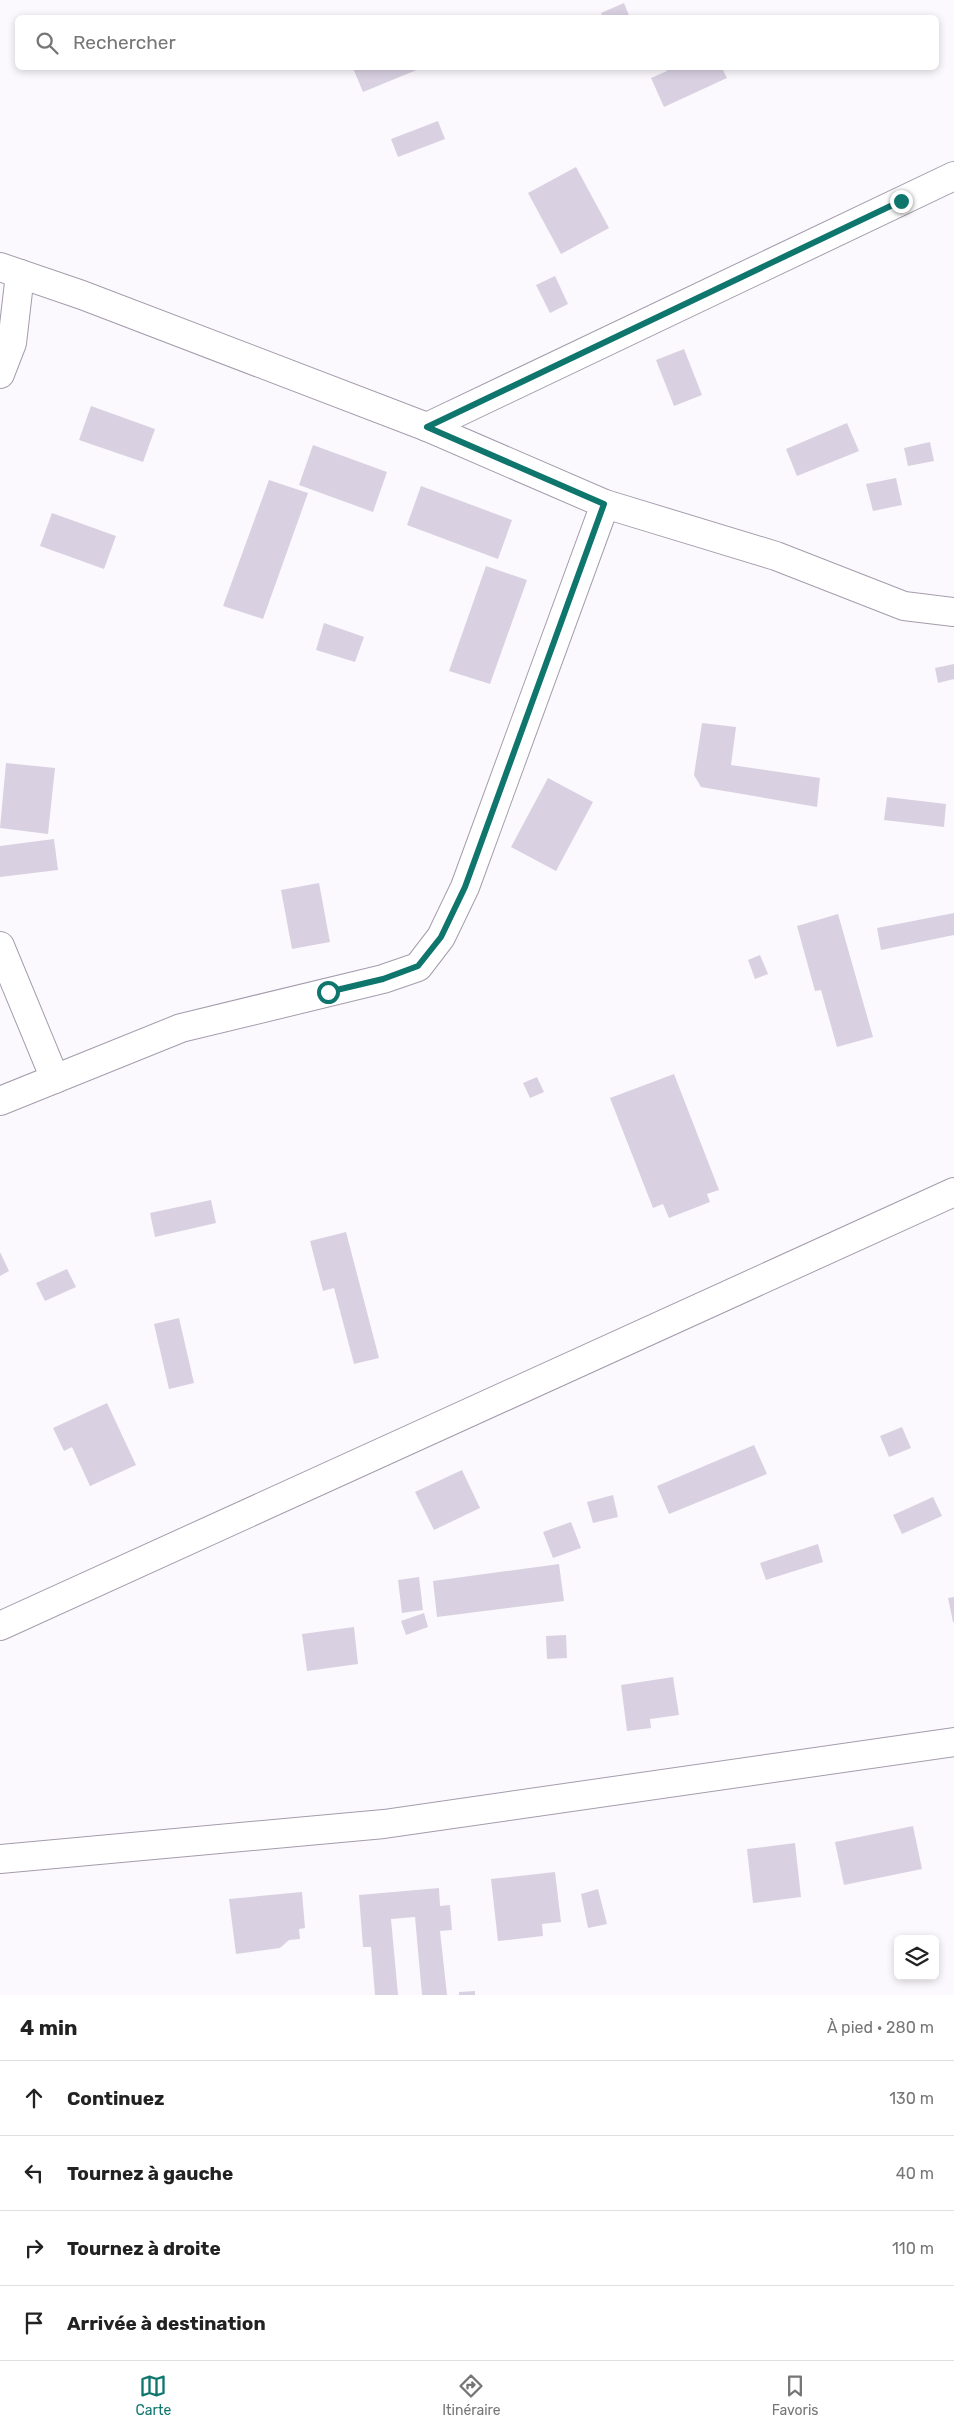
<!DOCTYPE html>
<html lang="fr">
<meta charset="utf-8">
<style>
body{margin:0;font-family:Rubik,sans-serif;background:#f6f6f6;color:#222}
.controls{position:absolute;right:15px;bottom:15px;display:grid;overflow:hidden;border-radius:8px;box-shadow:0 2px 8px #0003}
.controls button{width:45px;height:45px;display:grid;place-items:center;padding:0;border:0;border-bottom:1px solid #e0e0e0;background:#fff;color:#222;font:25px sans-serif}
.stop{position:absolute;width:15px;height:15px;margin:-11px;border:4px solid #0f766e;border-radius:50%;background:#fff}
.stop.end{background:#0f766e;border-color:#fff;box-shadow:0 1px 5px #0008}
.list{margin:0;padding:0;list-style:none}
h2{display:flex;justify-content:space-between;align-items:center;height:65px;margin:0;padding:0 20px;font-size:21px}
h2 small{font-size:16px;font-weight:400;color:#767676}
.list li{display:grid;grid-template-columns:32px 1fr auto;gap:15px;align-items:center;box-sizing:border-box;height:75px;padding:0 20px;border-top:1px solid #e0e0e0}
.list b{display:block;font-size:19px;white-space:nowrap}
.list em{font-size:16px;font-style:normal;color:#767676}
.icon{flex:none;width:28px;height:28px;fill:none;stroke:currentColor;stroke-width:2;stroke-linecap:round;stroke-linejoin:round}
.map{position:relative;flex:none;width:954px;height:1995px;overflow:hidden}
.search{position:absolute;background:#fff;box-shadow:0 2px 8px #0003;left:15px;right:15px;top:15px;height:55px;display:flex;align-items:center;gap:12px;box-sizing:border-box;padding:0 18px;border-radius:8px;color:#767676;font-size:19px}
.sheet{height:365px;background:#fff}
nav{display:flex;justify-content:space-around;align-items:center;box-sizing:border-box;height:70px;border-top:1px solid #e0e0e0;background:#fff;font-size:14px;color:#767676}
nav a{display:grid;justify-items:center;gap:2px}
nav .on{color:#0f766e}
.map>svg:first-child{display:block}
</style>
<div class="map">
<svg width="954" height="1995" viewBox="0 0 954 1995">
<rect width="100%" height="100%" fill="#fbf9fd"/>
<g fill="#d9d1e2">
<path d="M624,3l6,15h-27l-2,-5z"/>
<path d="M353,68h65l1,1 -56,23z"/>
<path d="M665,68h57l5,10 -63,29 -13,-29 16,-7z"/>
<path d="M438,121l7,18 -47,18 -7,-18z"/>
<path d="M576,167l33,61 -48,26 -33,-61z"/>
<path d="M555,276l13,28 -18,9 -14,-28z"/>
<path d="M684,349l18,46 -28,11 -18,-46z"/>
<path d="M91,406l64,23 -12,33 -64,-22z"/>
<path d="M847,423l12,28 -62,25 -11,-27z"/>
<path d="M930,442l4,19 -26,5 -4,-18z"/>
<path d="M313,445l74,27 -14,40 -74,-27z"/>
<path d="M896,478l6,27 -29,6 -7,-27z"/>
<path d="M269,480l39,13 -45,126 -40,-13z"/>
<path d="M421,486l91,34 -14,39 -91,-34z"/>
<path d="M52,513l64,23 -12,33 -64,-23z"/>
<path d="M486,566l41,14 -37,104 -41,-13z"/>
<path d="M324,623l40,14 -9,25 -39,-12z"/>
<path d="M954,664v15l-16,4 -3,-15z"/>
<path d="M702,723l34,4 -5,38 89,13 -3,29 -116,-20 -7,-12z"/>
<path d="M6,763l49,5 -7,66 -48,-6z"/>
<path d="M548,778l45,24 -37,69 -45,-24z"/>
<path d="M887,797l59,7 -2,23 -60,-7z"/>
<path d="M54,839l4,31 -58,7v-31z"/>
<path d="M319,883l11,59 -38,7 -11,-59z"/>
<path d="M954,913v22l-73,15 -4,-22z"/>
<path d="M838,914l35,123 -36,10 -16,-57 -6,1 -18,-65z"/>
<path d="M760,955l8,19 -13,5 -7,-19z"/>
<path d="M674,1074l45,116 -12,4 3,8 -41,16 -6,-14 -10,4 -43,-110z"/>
<path d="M537,1077l7,15 -14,6 -7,-15z"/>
<path d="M211,1200l5,23 -61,14 -5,-24z"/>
<path d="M346,1232l33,126 -25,6 -20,-76 -11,3 -13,-50z"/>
<path d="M0,1252l9,19 -9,5z"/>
<path d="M67,1269l9,18 -31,14 -9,-18z"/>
<path d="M179,1318l15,65 -25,6 -15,-65z"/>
<path d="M107,1403l29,62 -46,21 -18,-39 -8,4 -11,-23z"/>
<path d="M902,1427l9,21 -22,9 -9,-21z"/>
<path d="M754,1445l13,29 -98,40 -12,-28z"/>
<path d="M462,1470l18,38 -46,22 -19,-38z"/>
<path d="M613,1495l5,22 -25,6 -6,-21z"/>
<path d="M933,1497l9,19 -40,18 -9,-19z"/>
<path d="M571,1522l10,26 -28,10 -10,-26z"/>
<path d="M818,1544l5,18 -57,18 -6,-17z"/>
<path d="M559,1564l5,37 -127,16 -4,-36z"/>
<path d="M419,1577l4,33 -21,3 -4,-33z"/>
<path d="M954,1597v25h-1l-5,-24z"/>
<path d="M424,1613l4,14 -22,8 -5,-14z"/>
<path d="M354,1627l4,37 -51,7 -5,-37z"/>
<path d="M566,1635l1,23 -20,1 -1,-23z"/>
<path d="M673,1677l6,38 -29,4 1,9 -24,3 -6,-46z"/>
<path d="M913,1826l9,43 -78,16 -9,-43z"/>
<path d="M795,1843l6,54 -48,6 -6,-54z"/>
<path d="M555,1872l6,50 -19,2 1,12 -45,5 -7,-62z"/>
<path d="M439,1888l1,18 10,-1 2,25 -12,1 7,64h-25l-7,-78 -24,2 7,76h-23l-4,-48h-8l-4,-52z"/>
<path d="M598,1889l9,35 -19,4 -7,-34z"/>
<path d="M302,1892l3,36 -6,1 1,10 -11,1 -9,8 -44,6 -7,-55z"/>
<path d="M475,1991v4h-16v-3z"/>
</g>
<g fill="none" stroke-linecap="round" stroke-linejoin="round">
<defs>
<g id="street">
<path d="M0,267l82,28 345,132 178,77 171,52 128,50 50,6"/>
<path d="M0,374l12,-31 8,-69"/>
<path d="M427,427l527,-251"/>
<path d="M0,946l55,133"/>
<path d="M0,1101l181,-73 202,-49 35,-12 23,-30 24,-50 140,-383"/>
<path d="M0,1626l954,-434"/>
</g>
<path id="primary" d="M0,1859l384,-35 570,-82"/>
</defs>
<use href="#street" stroke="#a49cad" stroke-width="30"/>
<use href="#primary" stroke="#a49cad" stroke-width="30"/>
<use href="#street" stroke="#fff" stroke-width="28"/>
<use href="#primary" stroke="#fff" stroke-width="28"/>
</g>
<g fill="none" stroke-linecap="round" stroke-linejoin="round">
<path stroke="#0f766e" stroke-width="6" d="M328,992l55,-13 35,-13 23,-29 24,-50 139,-383 -177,-77 474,-226"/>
</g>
</svg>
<div class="controls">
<button><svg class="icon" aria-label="layers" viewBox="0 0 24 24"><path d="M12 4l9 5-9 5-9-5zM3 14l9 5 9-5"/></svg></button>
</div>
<div class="stop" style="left:328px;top:992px"></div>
<div class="stop end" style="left:901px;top:201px"></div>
<div class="search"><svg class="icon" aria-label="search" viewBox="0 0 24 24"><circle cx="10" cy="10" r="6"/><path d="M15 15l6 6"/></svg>Rechercher</div>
</div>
<section class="sheet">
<h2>4 min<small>À pied · 280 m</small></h2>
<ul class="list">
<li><svg class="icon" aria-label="ahead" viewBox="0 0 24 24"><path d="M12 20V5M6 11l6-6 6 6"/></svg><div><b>Continuez</b></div><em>130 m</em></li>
<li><svg class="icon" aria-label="left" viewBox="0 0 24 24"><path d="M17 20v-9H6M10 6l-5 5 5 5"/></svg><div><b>Tournez à gauche</b></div><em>40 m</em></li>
<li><svg class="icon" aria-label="right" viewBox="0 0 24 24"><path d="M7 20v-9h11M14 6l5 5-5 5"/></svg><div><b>Tournez à droite</b></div><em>110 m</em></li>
<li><svg class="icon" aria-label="arrive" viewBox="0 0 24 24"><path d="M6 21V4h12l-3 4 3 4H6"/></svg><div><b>Arrivée à destination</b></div></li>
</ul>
</section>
<nav>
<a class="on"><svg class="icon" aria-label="map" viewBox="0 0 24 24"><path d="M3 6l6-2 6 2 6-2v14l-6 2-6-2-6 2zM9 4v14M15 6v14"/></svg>Carte</a>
<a><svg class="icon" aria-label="directions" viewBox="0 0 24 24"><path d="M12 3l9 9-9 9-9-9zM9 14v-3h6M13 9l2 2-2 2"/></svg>Itinéraire</a>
<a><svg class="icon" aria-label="saved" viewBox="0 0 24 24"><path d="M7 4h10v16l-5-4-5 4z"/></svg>Favoris</a>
</nav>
